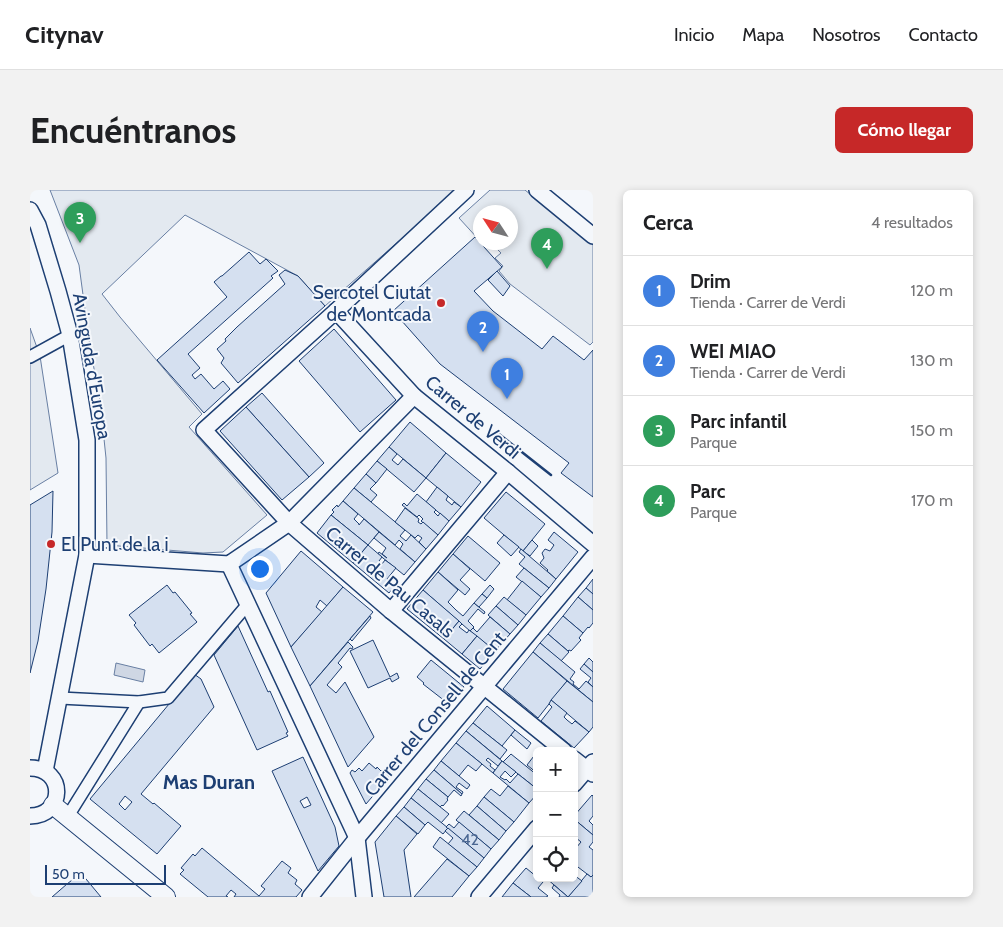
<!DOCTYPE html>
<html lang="es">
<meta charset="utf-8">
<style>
body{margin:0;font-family:Cabin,sans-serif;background:#f2f2f2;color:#202124}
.controls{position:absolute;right:15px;bottom:15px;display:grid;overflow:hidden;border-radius:8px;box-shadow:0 2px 8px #0003}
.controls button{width:45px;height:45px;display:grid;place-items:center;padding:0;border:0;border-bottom:1px solid #e0e0e0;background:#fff;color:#202124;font:25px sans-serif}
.compass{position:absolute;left:443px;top:15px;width:45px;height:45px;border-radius:50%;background:#fff;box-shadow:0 2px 8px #0003;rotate:306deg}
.scale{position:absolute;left:15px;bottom:12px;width:121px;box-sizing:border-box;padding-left:5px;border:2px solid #1d3f73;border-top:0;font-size:14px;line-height:18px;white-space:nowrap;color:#1d3f73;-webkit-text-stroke:4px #f4f7fb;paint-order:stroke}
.you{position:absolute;left:229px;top:378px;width:18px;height:18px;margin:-12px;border:4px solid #fff;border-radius:50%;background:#1a73e8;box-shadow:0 0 0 8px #1a73e833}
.badge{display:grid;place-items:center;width:32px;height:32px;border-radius:50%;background:#c62828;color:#fff;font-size:16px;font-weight:700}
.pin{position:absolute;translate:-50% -41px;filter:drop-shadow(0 1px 2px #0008)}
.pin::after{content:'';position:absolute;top:26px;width:18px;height:15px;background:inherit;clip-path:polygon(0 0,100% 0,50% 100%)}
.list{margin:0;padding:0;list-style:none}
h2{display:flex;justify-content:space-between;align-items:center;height:65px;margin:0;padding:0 20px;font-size:21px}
h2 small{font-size:16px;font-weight:400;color:#757577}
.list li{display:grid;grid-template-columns:32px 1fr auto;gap:15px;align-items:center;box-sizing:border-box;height:70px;padding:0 20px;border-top:1px solid #e0e0e0}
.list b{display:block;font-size:19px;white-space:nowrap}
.list p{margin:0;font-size:16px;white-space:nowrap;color:#757577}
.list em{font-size:16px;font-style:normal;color:#757577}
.icon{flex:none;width:28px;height:28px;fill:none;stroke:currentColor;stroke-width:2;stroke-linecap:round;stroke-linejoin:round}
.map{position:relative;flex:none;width:563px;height:707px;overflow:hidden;border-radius:8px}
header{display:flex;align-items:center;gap:30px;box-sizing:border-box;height:70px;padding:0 25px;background:#fff;border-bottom:1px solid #e0e0e0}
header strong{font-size:24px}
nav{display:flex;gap:28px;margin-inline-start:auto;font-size:18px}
.intro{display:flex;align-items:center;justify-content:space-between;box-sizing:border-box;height:120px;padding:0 30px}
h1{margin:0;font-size:35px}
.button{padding:12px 22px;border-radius:8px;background:#c62828;color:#fff;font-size:18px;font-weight:700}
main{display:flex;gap:30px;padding:0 30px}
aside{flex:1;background:#fff;border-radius:8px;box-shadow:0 2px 8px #0003}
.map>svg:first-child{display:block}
</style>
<header>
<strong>Citynav</strong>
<nav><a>Inicio</a><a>Mapa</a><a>Nosotros</a><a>Contacto</a></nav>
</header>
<div class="intro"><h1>Encuéntranos</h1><a class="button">Cómo llegar</a></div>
<main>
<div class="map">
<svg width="563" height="707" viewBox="0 0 563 707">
<rect width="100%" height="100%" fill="#f4f7fb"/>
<g fill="#e3e9f0" stroke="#687fa3">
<path d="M20,0h407l-132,116 -27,-30 -113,-61 -83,79 18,23 82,97 -13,13 78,88 -44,37 -20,1 -96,-8 -1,-87 -6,-57 -10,-54 -11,-82z"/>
<path d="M460,0h35l68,55v97l-3,3 -80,-61 -11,-13 4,-5 -8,-8 6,-5 -10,-10 19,-1v-30h-30v29l-21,-23z"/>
<path d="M0,138l10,28 18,117 -28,17z"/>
</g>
<path fill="#cfd7e4" stroke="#687fa3" d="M86,473l29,7 -2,12 -29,-7z"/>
<g fill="#d5e0f0" stroke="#1d3f73" fill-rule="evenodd">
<path d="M445,47l27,30 -28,24 19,20 49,38 11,-13 31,24 9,-10v147l-32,-24 8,-10 -129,-99 -47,-53z"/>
<path d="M219,62l11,12 6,-5 12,12 -7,5 2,2 -85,76 12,14 -8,7 3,4 6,-5 13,15 9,-8 7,8 -26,24 -47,-53 70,-63 -13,-15 7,-6h1z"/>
<path d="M255,80l13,6 27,30 -87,77 -17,-20 3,-5 -7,-9 9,-8 -1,-2 12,-12 48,-43 -6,-9z"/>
<path d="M467,81l13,15 -7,10 -15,-16z"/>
<path d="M304,139l62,71 -36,32 -61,-71z"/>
<path d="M232,203l62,70 -15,14 -63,-70z"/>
<path d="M216,217l63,70 -27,23 -62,-69z"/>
<path d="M380,232l36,31 -20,25 -37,-31z"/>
<path d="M359,257l8,7 -5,6 6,5 5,-6 23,19 -12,14 -37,-31z"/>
<path d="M416,263l35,29 -20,25 -35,-29z"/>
<path d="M347,271l10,8 -11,14 -10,-9z"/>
<path d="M336,284l10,9 -6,6 7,6 -6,7 -17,-14z"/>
<path d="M407,297l11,9 -2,4 6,5 2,-3 7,5 -12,14 -23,-19z"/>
<path d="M324,298l51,42 -5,6 6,5 5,-6 15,14 -11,13 -15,-13 3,-5 -4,-4 -4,5 -52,-44z"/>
<path d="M23,301l-1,41 -6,57 -8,52 -8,32v-168z"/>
<path d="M476,302l39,32 -22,27 -39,-33z"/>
<path d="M387,304l19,16 -2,2 4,4 2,-3 9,8 -11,14 -17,-14 2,-2 -4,-4 -2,2 -15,-12 2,-2 3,3z"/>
<path d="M313,311l15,13 -4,5 5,5v1l5,-6 15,13 -11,13 -37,-30 3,-3 -2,-2 5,-5 1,2z"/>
<path d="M375,318l14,11 -1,3 3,2 2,-2 15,13 -12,14 -7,-7 3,-4 -4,-3 -3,3 -20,-16z"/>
<path d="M301,325l37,30 -15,18 -36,-30z"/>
<path d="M349,342l36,30 -11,13 -26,-21 1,-2 8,6 -5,-4 4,-6 -12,-10z"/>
<path d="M524,342l24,20 -22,27 -9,-8 1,-1 -8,-7 4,-5 -2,-5 3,-4 5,2 4,-6 -6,-5z"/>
<path d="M474,345l15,12 -8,9 -14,-13z"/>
<path d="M438,346l32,27 -15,18 -32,-27z"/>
<path d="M502,350l6,6 -8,10 -7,-5z"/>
<path d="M338,355l14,12 -3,4 3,3 3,-4 11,8 -9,11 8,7 -6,7 -36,-30z"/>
<path d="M491,359l35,30 -7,9 -30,-24 6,-7 -6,-5z"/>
<path d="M271,361l42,36 -16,19 -7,-6 -4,7 6,5 -31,35 -25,-54z"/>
<path d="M423,364l17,15 -10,11 10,9 -5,6 -27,-23z"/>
<path d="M494,378l25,20 -8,9 -25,-20z"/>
<path d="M408,382l20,18 -10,12 8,8 7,6 11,-13 11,9 -1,2 -6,-5 -10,12 6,6 -4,4 -47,-41z"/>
<path d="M563,389v15l-7,-6z"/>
<path d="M492,391l19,16 -15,18 -19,-15z"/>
<path d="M137,395l6,8 2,-1 17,21 -2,1 7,8 -38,31 -7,-9 -2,2 -16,-21 2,-2 -7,-8z"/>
<path d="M460,395l4,4 -7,9 -5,-4z"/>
<path d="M313,397l30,25 -63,74 -19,-39z"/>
<path d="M556,398l7,6v16l-15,-13z"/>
<path d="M393,400l36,31 -15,18 -37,-30z"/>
<path d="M452,404l5,4 -8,9 -5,-4z"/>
<path d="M474,407l22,18 -8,10 -22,-19z"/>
<path d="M548,407l15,13v13l-4,5 -1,-1 -5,6 -20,-17z"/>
<path d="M466,416l22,19 -8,9 -22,-19z"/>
<path d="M340,426l1,2 -19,23 -2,-2z"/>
<path d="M533,426l20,17 -4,5 2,2 -10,11 -2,-1 -1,1 -20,-17z"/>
<path d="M460,427l20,17 -15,17 -25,-20 3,-3 4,4z"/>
<path d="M429,431l3,3 -3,3 8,6 2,-3 8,6 -15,18 -18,-15z"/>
<path d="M208,436l30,66 2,-1 18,41 -2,1 2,3 -31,14 -43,-95z"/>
<path d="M518,444l21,18 -8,9 -21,-18z"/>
<path d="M447,446l18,15 -15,18 -18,-15z"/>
<path d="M343,450l17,37 7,-4 2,5 -7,4 -2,-4 -22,10 -18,-37z"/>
<path d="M318,452l5,5 -1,2 -2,-1 -12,15 4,4 -15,18 9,8 9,-11 29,55 -26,30 -38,-81z"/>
<path d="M510,453l35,29 -5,7 4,3 -1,2 6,5 7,-8 7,6v15l-60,-50z"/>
<path d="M503,462l34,29 -29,37 -35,-29z"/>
<path d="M559,468l4,4v10l-9,-8z"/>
<path d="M401,470l33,27 -14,18 -27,-21 1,-1 -7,-6z"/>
<path d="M554,474l9,8v15l-5,-5 3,-4 -11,-9z"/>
<path d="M164,484l7,5 13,28 -73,87 12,10 1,-1 27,23 -24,28 -67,-55zM95,606l7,6 -7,8 -6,-6z"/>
<path d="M537,491l26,21v25l-4,5 -38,-32z"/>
<path d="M521,510l16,13 -3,4 3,3 5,4 3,-3 14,11 -15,16 -33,-27 11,-14 -3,-3z"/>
<path d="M457,516l28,24 -13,16 -29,-23z"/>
<path d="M443,533l34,27 -7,9 -34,-28z"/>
<path d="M485,540l16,13 -4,6 -16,-14z"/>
<path d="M436,541l36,30 -4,5 -10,-8 -2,2 5,4 -1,2 5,4 -2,3 -37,-30z"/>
<path d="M426,553l26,21 -6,7 -8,-6 -9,11 -18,-15z"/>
<path d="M507,562v21l-10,-8z"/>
<path d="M481,564l26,21v14l-34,-27z"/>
<path d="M273,567l32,70 4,19 -21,25 -46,-100zM277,607l4,8 -7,3 -4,-7z"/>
<path d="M411,571l29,24 -3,4 -8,-6 -3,4 7,5 -1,2 -28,-24z"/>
<path d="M472,571l14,11 -5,5 -6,-6 -5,6 5,3 1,-1 4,4 8,-9 19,15v5l-8,9 -36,-30z"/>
<path d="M339,573l7,6 1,-2 4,4 1,-1 7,7 -23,27 -16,-31 2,-3 3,2 4,-4 3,3z"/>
<path d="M404,580l28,24 -1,2 -7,-6 -6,7 -22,-18z"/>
<path d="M396,589l22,18 -1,2 1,1 -5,6 -1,-1 -2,2 -22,-18z"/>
<path d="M478,596l21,17 -15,19 -30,-25 7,-8 9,7z"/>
<path d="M388,599l31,25 -8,9 -30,-25z"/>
<path d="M562,605l1,1v20l-4,5 4,4v10l-19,-16v-3z"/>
<path d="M454,607l30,25 -8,9 -29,-25z"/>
<path d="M381,608l37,30 -5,6 -15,-12 -3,3 -21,-18z"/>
<path d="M447,616l29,25 -7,9 -30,-25z"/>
<path d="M374,617l21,18 -7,9 -22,-18z"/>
<path d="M434,621l35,29 -8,9 -35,-29z"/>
<path d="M366,626l21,18 -13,16 7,47h-27l-9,-55z"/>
<path d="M544,629l19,16v7l-4,5 4,3v25l-2,2 -17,-13v-17l2,1 5,-6 -6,-5 -1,1z"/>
<path d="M429,632l32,27 -7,9 -38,-31 3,-3 5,4z"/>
<path d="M418,638l36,30 -7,9 -29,-23 5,-6 -8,-7z"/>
<path d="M410,647l37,30 -8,9 -36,-29z"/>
<path d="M172,658l57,48 6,-7 -4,-3 21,-25 9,7 -3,5 9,7 -2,4 7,6 -6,7h-62l2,-3 -5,-4 -5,6 2,1h-20l-28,-23 4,-4 -3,-2 12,-14 2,2z"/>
<path d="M417,669l22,17 -17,21h-38z"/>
<path d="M496,678l11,9v1h2l4,4 -5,6 10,8 -2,1h-15l-18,-14z"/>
<path d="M51,683l20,24h-49l15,-13z"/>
<path d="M557,684l4,3 2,-2v22h-25z"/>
<path d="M544,685l8,6 -14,16 -22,-19h28z"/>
<path d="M483,693l18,14h-29z"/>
<path d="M524,695l14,12h-9l1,-2 -8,-7z"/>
</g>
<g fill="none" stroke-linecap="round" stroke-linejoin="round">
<defs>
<g id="pedestrian">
<path d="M0,167l40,-22"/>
<path d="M30,508l79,4 29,-4 80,-94"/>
<path d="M38,626l71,-114"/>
</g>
<g id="minor">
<path d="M436,0l-130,121 -132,119 85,93 102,88 173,140"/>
<path d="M507,0l56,46"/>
<path d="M0,20l8,15 20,66 12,44 17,105v115l-42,216"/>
<path d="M306,121l78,85 94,76 85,72"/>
<path d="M57,365l142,9 60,-41 125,-127"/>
<path d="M199,374l128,274 7,59"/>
<path d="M361,421l117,-139"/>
<path d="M544,569l19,15"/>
<path d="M0,578c36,0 35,48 0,48"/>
<path d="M544,594l19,-22"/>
<path d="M280,707l47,-59 236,-281"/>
<path d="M449,707l58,-69"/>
</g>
<path id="tertiary" d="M23,615l113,92"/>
</defs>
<use href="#pedestrian" stroke="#1d3f73" stroke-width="14"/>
<use href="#minor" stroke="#1d3f73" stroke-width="18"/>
<use href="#tertiary" stroke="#1d3f73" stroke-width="20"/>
<use href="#pedestrian" stroke="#f4f7fb" stroke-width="11"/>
<use href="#minor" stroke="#f4f7fb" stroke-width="15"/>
<use href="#tertiary" stroke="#f4f7fb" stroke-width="18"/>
<path stroke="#1d3f73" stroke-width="2.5" d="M469,244l52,41"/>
</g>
<g fill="#c62828" stroke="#f4f7fb" stroke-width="2">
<circle cx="411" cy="113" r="5"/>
<circle cx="21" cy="354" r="5"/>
</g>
<g text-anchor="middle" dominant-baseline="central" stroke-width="4" stroke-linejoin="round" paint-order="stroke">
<g font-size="16" fill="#4b6792">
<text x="440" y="649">42</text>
</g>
<g font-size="19" fill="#1d3f73" stroke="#f4f7fb" text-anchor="end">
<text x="401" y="102">Sercotel Ciutat<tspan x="401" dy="22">de Montcada</tspan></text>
<text x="31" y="354" text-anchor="start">El Punt de la i</text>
</g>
<g font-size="19" fill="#1d3f73" stroke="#f4f7fb">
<text transform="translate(62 176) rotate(80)">Avinguda d'Europa</text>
<text transform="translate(443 227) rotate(40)">Carrer de Verdi</text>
<text transform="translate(360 392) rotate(40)">Carrer de Pau Casals</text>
<text transform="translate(405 524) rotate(-50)">Carrer del Consell de Cent</text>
</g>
<g font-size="20" font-weight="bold" fill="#1d3f73" stroke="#f4f7fb">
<text x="179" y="592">Mas Duran</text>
</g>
</g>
</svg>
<div class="controls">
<button>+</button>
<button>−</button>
<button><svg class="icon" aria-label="locate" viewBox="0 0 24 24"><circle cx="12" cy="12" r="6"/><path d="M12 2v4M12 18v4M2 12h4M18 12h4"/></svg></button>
</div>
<svg class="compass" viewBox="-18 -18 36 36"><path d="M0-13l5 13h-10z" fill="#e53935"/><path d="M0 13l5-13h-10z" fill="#757577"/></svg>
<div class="scale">50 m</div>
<div class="you"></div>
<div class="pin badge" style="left:477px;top:209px;background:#3f7fe0">1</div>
<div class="pin badge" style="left:453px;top:162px;background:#3f7fe0">2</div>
<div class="pin badge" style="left:50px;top:53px;background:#2e9e5b">3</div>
<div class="pin badge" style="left:517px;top:79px;background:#2e9e5b">4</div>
</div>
<aside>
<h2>Cerca<small>4 resultados</small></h2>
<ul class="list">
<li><span class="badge" style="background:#3f7fe0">1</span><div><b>Drim</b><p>Tienda · Carrer de Verdi</p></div><em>120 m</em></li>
<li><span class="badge" style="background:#3f7fe0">2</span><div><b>WEI MIAO</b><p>Tienda · Carrer de Verdi</p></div><em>130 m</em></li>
<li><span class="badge" style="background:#2e9e5b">3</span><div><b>Parc infantil</b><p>Parque</p></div><em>150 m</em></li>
<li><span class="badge" style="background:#2e9e5b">4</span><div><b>Parc</b><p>Parque</p></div><em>170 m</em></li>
</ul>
</aside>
</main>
